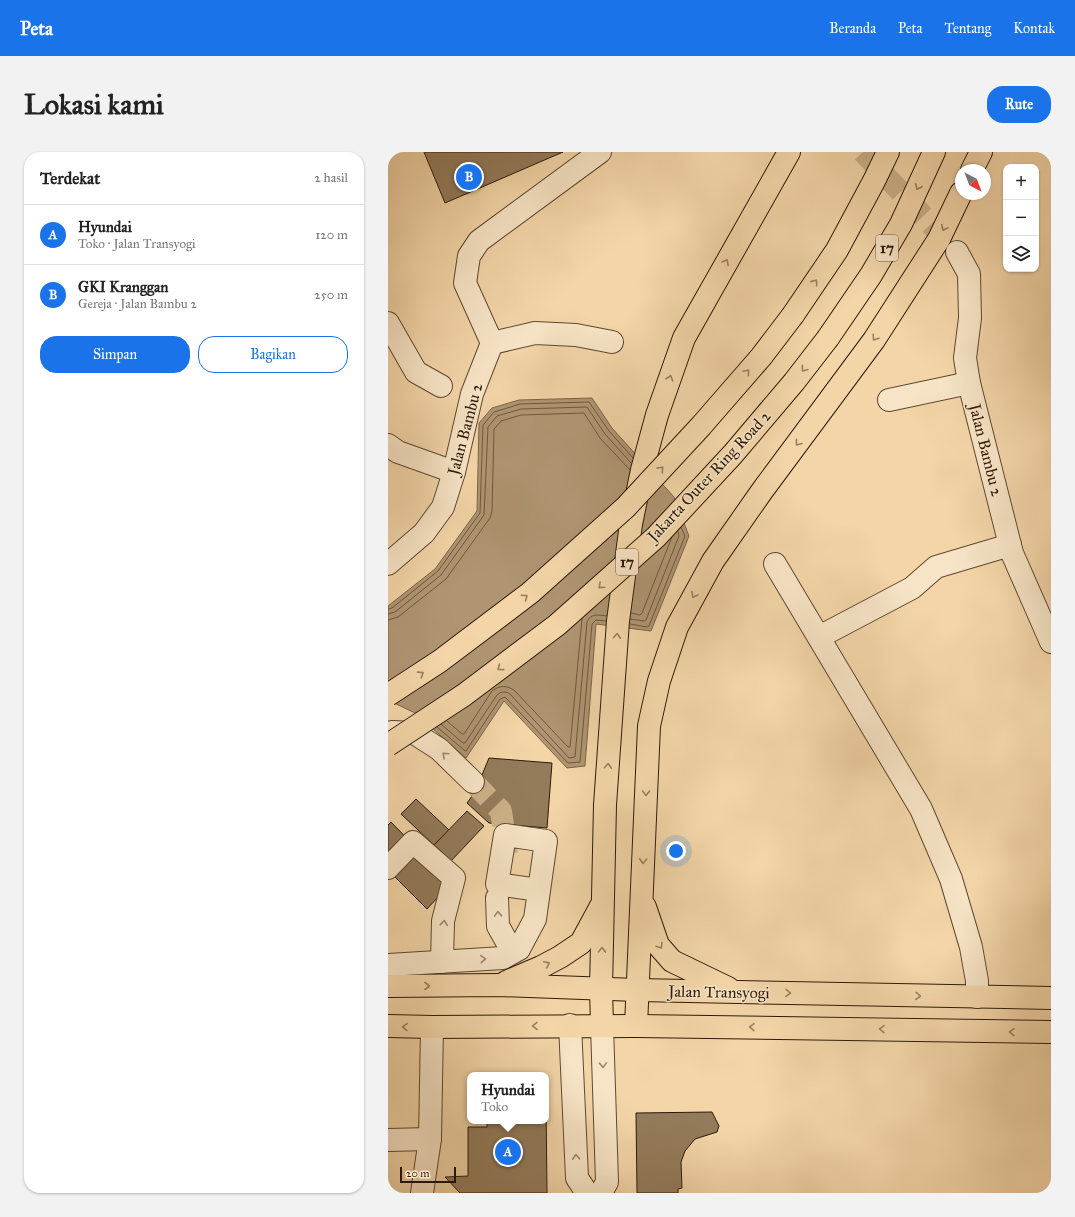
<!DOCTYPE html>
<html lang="id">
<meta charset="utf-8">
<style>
body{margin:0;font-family:"IM FELL Great Primer",serif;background:#f2f2f2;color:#222}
.controls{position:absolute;right:12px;top:12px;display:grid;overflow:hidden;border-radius:8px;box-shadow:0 1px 3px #0004}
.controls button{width:36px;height:36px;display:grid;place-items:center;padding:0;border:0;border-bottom:1px solid #e0e0e0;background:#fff;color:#222;font:20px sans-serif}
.compass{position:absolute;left:567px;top:12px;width:36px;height:36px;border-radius:50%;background:#fff;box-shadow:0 1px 3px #0004;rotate:138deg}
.scale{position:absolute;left:12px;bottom:10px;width:56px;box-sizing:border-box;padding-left:4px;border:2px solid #2c1a08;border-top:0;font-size:11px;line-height:14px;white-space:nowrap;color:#2c1a08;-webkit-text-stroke:3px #f7e4c6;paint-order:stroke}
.you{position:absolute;left:288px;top:699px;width:14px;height:14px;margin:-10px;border:3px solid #fff;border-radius:50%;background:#1a73e8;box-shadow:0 0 0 6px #1a73e833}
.badge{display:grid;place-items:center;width:26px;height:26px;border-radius:50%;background:#1a73e8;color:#fff;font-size:13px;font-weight:700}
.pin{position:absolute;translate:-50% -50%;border:2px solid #fff;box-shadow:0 1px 4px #0006}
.popup{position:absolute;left:79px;top:920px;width:82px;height:52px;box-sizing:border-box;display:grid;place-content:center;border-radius:8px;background:#fff;filter:drop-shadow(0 1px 3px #0005);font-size:13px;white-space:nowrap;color:#767676}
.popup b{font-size:15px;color:#222}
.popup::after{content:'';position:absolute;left:50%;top:100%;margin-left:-8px;border:8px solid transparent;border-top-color:#fff}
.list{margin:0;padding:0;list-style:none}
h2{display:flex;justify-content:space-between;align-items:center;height:52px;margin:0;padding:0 16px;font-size:17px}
h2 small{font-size:13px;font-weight:400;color:#767676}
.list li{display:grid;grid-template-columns:26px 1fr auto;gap:12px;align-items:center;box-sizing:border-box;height:60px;padding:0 16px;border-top:1px solid #e0e0e0}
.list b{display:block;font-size:15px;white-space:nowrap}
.list p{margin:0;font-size:13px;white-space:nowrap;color:#767676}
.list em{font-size:13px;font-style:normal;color:#767676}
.actions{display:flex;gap:8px;padding:12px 16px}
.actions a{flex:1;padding:9px 0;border:1px solid #1a73e8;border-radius:16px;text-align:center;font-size:14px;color:#1a73e8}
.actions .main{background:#1a73e8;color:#fff}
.icon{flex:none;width:22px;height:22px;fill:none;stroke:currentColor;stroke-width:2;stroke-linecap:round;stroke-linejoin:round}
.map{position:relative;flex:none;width:663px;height:1041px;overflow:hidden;border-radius:16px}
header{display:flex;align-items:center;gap:24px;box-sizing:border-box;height:56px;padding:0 20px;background:#1a73e8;color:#fff}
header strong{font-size:19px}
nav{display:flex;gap:22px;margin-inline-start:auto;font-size:14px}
.intro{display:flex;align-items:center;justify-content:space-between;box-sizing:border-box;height:96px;padding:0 24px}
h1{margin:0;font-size:28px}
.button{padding:10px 18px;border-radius:16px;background:#1a73e8;color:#fff;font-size:14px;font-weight:700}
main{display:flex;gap:24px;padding:0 24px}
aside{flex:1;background:#fff;border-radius:16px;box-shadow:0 1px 3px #0004}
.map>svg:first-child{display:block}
</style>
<header>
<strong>Peta</strong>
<nav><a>Beranda</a><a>Peta</a><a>Tentang</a><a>Kontak</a></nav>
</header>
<div class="intro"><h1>Lokasi kami</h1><a class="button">Rute</a></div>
<main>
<aside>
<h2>Terdekat<small>2 hasil</small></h2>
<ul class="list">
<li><span class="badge">A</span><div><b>Hyundai</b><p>Toko · Jalan Transyogi</p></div><em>120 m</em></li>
<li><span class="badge">B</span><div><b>GKI Kranggan</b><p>Gereja · Jalan Bambu 2</p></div><em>250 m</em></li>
</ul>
<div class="actions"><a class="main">Simpan</a><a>Bagikan</a></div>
</aside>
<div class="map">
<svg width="663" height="1041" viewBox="0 0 663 1041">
<rect width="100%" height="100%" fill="#f3d5a8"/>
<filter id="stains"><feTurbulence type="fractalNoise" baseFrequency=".005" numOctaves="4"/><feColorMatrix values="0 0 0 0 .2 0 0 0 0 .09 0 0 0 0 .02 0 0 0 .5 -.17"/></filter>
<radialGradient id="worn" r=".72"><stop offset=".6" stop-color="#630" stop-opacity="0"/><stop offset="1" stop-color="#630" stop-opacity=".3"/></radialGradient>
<path fill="#af9572" stroke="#7b6448" d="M204,246l20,30 62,69 15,39 -38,95 -55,-7 -11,142 -18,2 -63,-67 -38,57 -51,-45 -27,-13v-94l47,-37 42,-58 2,-88 13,-15 27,-8z"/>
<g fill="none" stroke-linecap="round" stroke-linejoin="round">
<g stroke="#6e583d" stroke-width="1">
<path d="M0,457l4,-1 46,-37 42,-58 3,-88 11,-13 26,-8 69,-2 20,29 24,27"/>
<path d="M243,461l9,2 2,-2 30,-76"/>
<path d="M0,462l7,-2 46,-37 43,-60 4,-88 9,-11 24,-7 66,-2 18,27 26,29"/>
<path d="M242,467l14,2 2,-1 33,-84 -1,-5"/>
<path d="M0,468l10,-3 48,-38 44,-61 2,-7 2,-82 7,-8 20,-6 63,-2 16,25 30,32"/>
<path d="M242,472l17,3 2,-1 36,-90 -4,-9"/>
<path d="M59,569l15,13h2l28,-43c8,-6 15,-6 23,0l53,56h2l12,-128"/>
<path d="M53,572l22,19h2l32,-48c4,-4 10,-4 14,0l58,63 6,-1 12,-135c4,-9 11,-7 20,-6"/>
<path d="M49,575l27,23 2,1 34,-52 5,-2 63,66 12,-1 12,-138 4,-4 10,1"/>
</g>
</g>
<g fill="#937b5b" stroke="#2c1a08">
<path d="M36,0h139l-118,51z"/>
<path d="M101,606l63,5 -5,65 -58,-5 -22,-20 8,-11z"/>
<path d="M28,647l33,31 -15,15 -33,-31z"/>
<path d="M79,659l17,15 -33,35 -17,-16z"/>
<path d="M3,670l50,51 5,-5 18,17 -17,17 -7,-7 -13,14 -39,-39v-45z"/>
<path d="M158,948l1,93h-87l-15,-16 23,-1v-49h19v-6h59z"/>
<path d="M324,960l7,14 -2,6 -22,7 -10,12 -4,11 1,26 -4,1v4h-41l-1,-80z"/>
</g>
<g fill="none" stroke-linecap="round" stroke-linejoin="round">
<g stroke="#cbb088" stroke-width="22" stroke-dasharray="22 11" stroke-linecap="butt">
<path d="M475,0l94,100"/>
<path d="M85,630l28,29 6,43"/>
</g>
<defs>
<g id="minor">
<path d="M569,100l12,22 1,44 -5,40 4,25 43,170 39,89"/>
<path d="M0,171l28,49 25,14"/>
<path d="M104,191l43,-10 41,2 36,7"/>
<path d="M501,248l80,-17"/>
<path d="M0,293l10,7 56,20"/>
<path d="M0,412l36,-31 19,-26 11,-35 18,-78 20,-51 -27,-60 4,-27 10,-15 121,-89"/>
<path d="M387,412l146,245 30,70 20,68 6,34v16"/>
<path d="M431,485l93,-49 24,-21 74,-22"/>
<path d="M4,580l22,1 25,16 34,33"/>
<path d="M0,716l25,-26 41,36 -11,43 -1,41"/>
<path d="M109,746l1,28 9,16 12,7"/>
<path d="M0,813l115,-7 16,-9 16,-30 11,-78 -41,-6 -8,49 42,6"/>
<path d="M182,873l7,153 10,15"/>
<path d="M0,988l42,-1"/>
<path d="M34,1041l8,-54 2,-112"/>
<path d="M213,1041l6,-11 -5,-156"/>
</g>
<g id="highway">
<path d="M584,18l9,-18"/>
<path d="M405,163l44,-65 37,-69 14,-29"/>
<path d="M440,186l43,-63 30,-51 33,-72"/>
<path d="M257,755l13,38 14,16 56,27"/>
<path d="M118,830l35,-15 19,-10 21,-14 20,-37"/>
<path d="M0,834l111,-1 138,5 414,8"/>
<path d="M0,874l44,1 204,-1 415,6"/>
<path d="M214,874l-1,-37 4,-184 13,-184 13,-97 11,-54 15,-55 27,-77 105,-186"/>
<path d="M248,874l13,-300 10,-45 18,-54 36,-66 49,-70 112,-151 65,-101 22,-46"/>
</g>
</defs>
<use href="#minor" stroke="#5e4930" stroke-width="24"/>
<use href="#highway" stroke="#2c1a08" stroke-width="24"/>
<use href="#minor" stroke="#f7e4c6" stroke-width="22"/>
<use href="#highway" stroke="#f3d5a8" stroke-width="22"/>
<defs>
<g id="highway-bridge">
<path d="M0,543l52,-34 90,-68 96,-86 75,-81 60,-69 32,-42"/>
<path d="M0,593l76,-50 93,-70 99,-88 77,-83 61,-72 34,-44"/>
</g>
</defs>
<use href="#highway-bridge" stroke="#2c1a08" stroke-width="24" stroke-linecap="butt"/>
<use href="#highway-bridge" stroke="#f3d5a8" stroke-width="22"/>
</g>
<defs><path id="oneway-chevron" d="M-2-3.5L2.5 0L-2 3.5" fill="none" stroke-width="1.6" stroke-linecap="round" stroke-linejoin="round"/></defs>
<g stroke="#998160">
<use href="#oneway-chevron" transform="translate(530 35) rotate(115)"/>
<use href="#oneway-chevron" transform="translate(556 76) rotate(116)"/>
<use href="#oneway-chevron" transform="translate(338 110) rotate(-61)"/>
<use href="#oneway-chevron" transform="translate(427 130) rotate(-55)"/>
<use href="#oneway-chevron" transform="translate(487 186) rotate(124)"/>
<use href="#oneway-chevron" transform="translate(416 217) rotate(127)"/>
<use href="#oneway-chevron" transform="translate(359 220) rotate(-49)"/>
<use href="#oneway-chevron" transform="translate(282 226) rotate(-71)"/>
<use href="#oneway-chevron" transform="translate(410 291) rotate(127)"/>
<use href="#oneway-chevron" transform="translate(273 317) rotate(-47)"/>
<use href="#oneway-chevron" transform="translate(213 434) rotate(138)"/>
<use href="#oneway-chevron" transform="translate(306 443) rotate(118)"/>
<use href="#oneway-chevron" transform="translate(137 445) rotate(-37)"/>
<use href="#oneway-chevron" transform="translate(229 484) rotate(-86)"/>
<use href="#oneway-chevron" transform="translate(112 516) rotate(143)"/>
<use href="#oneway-chevron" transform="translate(33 522) rotate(-33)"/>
<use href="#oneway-chevron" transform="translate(220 614) rotate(-86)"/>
<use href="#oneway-chevron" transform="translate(258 641) rotate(92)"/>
<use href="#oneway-chevron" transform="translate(255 709) rotate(93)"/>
<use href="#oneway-chevron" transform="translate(272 794) rotate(58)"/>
<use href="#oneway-chevron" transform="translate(214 798) rotate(-89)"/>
<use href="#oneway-chevron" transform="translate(159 812) rotate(-27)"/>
<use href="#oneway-chevron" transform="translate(39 834)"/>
<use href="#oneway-chevron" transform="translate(400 841) rotate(1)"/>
<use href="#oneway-chevron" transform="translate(530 844) rotate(1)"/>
<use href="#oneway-chevron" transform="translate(147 874) rotate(179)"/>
<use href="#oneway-chevron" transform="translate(17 875) rotate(-179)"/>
<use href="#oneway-chevron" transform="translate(364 875) rotate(-179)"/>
<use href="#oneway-chevron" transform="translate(494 877) rotate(-179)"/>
<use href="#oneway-chevron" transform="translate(624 880) rotate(-179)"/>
</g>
<g stroke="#9c8970">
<use href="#oneway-chevron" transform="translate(57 603) rotate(-137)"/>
<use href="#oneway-chevron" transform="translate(110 762) rotate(-92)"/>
<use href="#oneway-chevron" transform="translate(56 771) rotate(-84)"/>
<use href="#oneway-chevron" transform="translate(95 807) rotate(-4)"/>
<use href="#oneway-chevron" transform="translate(215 913) rotate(88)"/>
<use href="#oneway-chevron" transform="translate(188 1005) rotate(-93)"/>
</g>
<g text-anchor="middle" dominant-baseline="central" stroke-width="3" stroke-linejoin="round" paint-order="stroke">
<g fill="#f7e4c6" stroke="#695741" stroke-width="1">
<rect x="488" y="83" width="22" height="26" rx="3"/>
<rect x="228" y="397" width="22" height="26" rx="3"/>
</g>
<g font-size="15" font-weight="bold" fill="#2c1a08">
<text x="499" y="96">17</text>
<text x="239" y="410">17</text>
</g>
<g font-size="16" fill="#2c1a08" stroke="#f7e4c6">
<text transform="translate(77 277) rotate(-75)">Jalan Bambu 2</text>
<text transform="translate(598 298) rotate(76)">Jalan Bambu 2</text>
<text transform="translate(321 324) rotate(-47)">Jakarta Outer Ring Road 2</text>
<text transform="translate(331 840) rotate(1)">Jalan Transyogi</text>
</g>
</g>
<rect width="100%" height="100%" filter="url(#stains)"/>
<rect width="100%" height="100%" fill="url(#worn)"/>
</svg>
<div class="controls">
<button>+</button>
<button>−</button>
<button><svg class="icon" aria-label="layers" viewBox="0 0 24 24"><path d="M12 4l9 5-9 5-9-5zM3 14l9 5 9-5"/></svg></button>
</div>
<svg class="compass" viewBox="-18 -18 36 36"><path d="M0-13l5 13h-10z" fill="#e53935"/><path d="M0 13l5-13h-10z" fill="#767676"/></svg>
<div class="scale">20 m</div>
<div class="you"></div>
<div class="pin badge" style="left:120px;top:1000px">A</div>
<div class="popup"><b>Hyundai</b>Toko</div>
<div class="pin badge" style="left:81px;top:25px">B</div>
</div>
</main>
